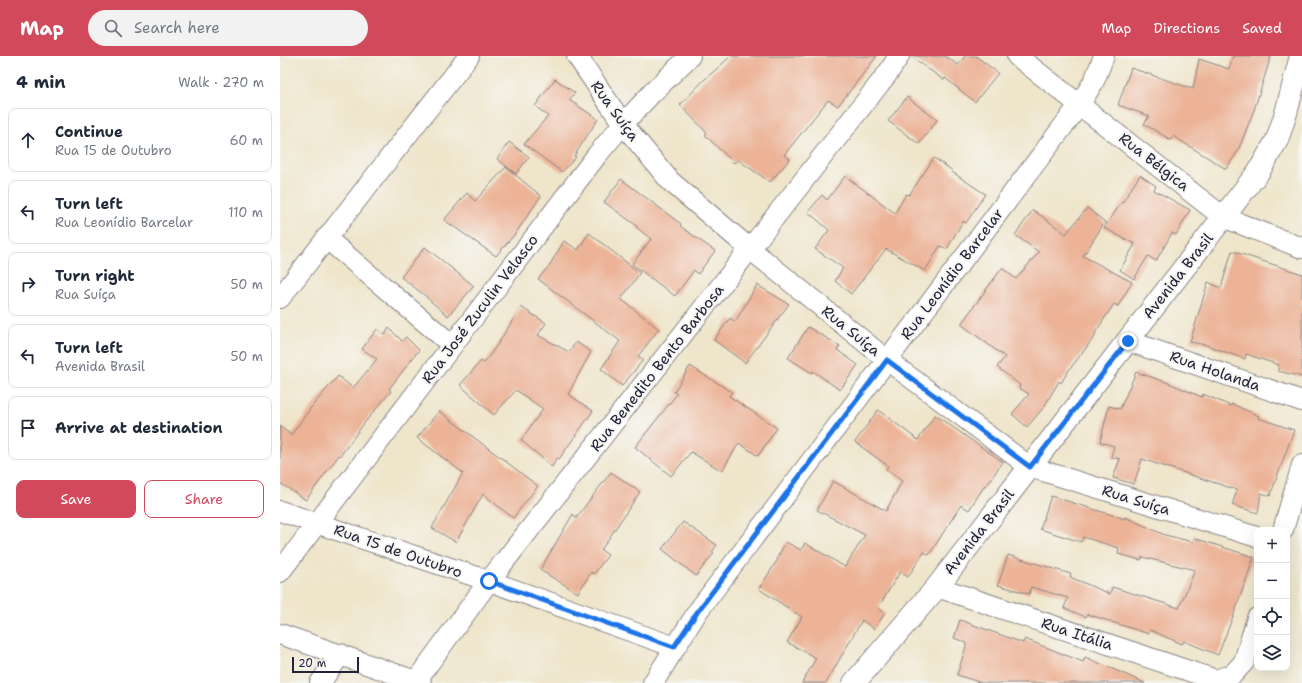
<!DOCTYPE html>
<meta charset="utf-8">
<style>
body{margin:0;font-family:"Shantell Sans",sans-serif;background:#f2f2f3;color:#1f2937}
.controls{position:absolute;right:12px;bottom:12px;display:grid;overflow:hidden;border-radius:8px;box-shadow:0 4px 16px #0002}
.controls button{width:36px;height:36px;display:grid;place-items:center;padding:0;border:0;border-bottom:1px solid #e0e1e3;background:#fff;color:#1f2937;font:20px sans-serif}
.scale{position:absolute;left:12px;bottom:10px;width:67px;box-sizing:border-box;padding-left:4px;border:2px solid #22223b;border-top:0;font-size:11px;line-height:14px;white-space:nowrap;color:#22223b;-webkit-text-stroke:3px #f6f6f2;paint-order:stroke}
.stop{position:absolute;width:12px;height:12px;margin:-9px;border:3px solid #1a73e8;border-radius:50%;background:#fff}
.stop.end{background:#1a73e8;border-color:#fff;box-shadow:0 1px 4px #0008}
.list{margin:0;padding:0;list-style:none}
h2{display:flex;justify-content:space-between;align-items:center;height:52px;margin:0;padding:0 16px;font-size:17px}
h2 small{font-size:13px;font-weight:400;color:#747a83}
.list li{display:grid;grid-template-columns:26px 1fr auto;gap:12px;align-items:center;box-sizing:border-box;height:64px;margin:0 8px 8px;padding:0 8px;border:1px solid #e0e1e3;border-radius:8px}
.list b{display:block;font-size:15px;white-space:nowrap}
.list p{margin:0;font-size:13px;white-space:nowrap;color:#747a83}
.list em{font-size:13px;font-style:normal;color:#747a83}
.actions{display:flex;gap:8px;padding:12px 16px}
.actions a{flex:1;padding:9px 0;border:1px solid #d1495b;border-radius:8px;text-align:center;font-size:14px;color:#d1495b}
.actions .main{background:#d1495b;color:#fff}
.icon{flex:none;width:22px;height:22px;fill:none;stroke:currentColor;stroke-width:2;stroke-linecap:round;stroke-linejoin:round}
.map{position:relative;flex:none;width:1022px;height:627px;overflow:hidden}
header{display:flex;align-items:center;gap:24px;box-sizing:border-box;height:56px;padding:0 20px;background:#d1495b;color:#fff}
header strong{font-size:19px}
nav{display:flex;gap:22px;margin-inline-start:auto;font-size:14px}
.search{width:280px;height:36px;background:#f2f2f3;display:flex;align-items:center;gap:10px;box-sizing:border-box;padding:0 14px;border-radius:22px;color:#747a83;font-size:15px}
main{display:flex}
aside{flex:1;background:#fff}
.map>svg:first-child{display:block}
</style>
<header>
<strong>Map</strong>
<div class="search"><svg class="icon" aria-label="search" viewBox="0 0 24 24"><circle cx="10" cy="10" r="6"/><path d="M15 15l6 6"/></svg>Search here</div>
<nav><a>Map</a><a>Directions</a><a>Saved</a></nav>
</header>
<main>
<aside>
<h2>4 min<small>Walk · 270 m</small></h2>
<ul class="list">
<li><svg class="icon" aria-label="ahead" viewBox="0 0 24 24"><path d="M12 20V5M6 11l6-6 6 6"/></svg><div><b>Continue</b><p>Rua 15 de Outubro</p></div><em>60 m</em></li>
<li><svg class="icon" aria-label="left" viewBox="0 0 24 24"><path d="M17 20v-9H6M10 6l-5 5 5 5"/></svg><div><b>Turn left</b><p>Rua Leonídio Barcelar</p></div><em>110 m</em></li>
<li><svg class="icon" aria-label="right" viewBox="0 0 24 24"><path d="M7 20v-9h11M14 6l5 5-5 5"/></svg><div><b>Turn right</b><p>Rua Suíça</p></div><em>50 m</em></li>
<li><svg class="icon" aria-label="left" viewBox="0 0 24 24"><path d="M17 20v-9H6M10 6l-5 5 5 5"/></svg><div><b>Turn left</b><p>Avenida Brasil</p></div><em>50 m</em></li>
<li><svg class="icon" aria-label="arrive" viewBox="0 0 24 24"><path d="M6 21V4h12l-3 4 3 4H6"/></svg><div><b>Arrive at destination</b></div></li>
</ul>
<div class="actions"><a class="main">Save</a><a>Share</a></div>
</aside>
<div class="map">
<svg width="1022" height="627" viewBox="0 0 1022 627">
<rect width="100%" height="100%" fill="#f6f6f2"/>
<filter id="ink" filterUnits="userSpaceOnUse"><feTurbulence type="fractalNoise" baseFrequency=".025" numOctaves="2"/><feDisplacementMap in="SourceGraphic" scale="8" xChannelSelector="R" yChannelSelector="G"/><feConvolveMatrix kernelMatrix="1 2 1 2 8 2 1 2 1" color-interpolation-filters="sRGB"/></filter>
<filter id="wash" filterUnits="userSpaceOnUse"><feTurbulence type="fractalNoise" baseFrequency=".012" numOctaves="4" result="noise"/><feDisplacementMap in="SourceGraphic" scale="16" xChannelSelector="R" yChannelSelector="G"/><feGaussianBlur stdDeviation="0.9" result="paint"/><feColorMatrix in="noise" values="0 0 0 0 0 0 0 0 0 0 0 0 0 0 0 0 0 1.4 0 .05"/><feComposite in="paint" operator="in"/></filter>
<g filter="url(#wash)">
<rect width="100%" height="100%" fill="#efe5cb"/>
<g id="blocks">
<g fill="#ecb397">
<path d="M451,0h146l-39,50 -10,-6 -44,55 6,4 -20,23 -32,-22 -4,3 -29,-28 2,-2 -27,-28 23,-24z"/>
<path d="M630,0h35l13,9 7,-9h11l22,17 -23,29 -30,-24 -1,2z"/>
<path d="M953,0h38l-17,54 -16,41 -12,18 -53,-33 -2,4 -27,-16 5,-8 -31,-11 13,-37 62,21 6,-30 30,10z"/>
<path d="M275,23l20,14 -6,7 29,19 -24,37 2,1 -14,15 -38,-28 24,-28 -13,-10z"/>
<path d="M627,41l30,23 -18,24 -31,-23z"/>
<path d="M229,86l20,15 -13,17 -19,-15z"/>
<path d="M654,102l19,13 -1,1 33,22 -19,29 -3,-2 -16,28 -7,-3 -15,25 -39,-22 -35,45 -16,-13 8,-13 -28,-19 14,-19 -21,-18 14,-17 5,5 18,-24 50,37 11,-19 3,1z"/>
<path d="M226,111l35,29 -26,38 -19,22 -52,-36 23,-27 8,8z"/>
<path d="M860,119l16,11 -2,4 36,20 -14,25 -4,-2 -16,28 -8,-5 -14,23 -14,-9 15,-26 -31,-16 18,-26v1z"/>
<path d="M341,123l60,45 -1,2 35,25 -17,23 -4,-4 -19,26 -43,-32 19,-25 -15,-12 1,-1 -33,-24z"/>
<path d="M807,152l18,14 -22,34 49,26 -14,24 -4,-2 -19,29 1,2 -27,35 -8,13 -2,-2 -15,26 -17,20 -15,-13 17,-20 -10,-6 1,-3 -23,-18 8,-10 -44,-33 41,-56 14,11 23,-27 -24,-17 18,-25 33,24z"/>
<path d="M309,177l51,40 -19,26 38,30 -21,27 5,4 -21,26 -21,-17 19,-28 -82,-62 11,-13 15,-25 14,9z"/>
<path d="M145,191l49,39 -26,30 -21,-18v-1l-26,-20z"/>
<path d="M952,195l70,23v103l-24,-6 1,-6 -33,-11 -1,5 -39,-14 -16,-3 18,-60 13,6z"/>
<path d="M477,229l32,19 -44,59 -31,-23 16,-22 5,4z"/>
<path d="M241,251l25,16 -8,12 31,17 7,-10 15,10 -23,42 25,17 -34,48 -2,-1 -5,9 -31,-27 22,-31 -27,-19 -22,25 -34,-30 21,-24 3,2 13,-18z"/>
<path d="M528,271l32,19 -3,4 21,15 -18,25 -27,-19 -1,2 -24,-15z"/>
<path d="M109,272l13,13 4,-4 13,13 -30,39 2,2 -26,31 -25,34 -1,-1 -33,45 -26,-17v-57l11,9 22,-30 25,-29 15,12 24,-29 -15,-10 15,-20 8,6z"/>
<path d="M410,310l42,26 -3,4 48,32 -19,28 -19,-13 -17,28 -31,-19 -20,24 -36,-29 42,-53 -3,-2z"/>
<path d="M856,316l30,10 36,15 1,-3 28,12 1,-2 27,12 -1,2 36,12 -24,66 -9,-3 -3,20 -26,-8 5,-15 -95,-31 -8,25 -21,-6 7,-19 -9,-2 3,-11 -14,-4 9,-36 11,3z"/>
<path d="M598,354l40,30 17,-25 68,47 -17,24 -1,-1 -16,25 -8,-5 -32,50 -5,-3 -16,25 -8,-5 -22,36 7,5 -11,16 -12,-9 -36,63h-24l14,-25 -29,-16 15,-25 -43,-28 19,-30 -1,-1 9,-16 15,8 4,-7 40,24 20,-32 -48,-25 16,-29 53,30 16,-30 -16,-12 2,-3 -33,-24z"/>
<path d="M159,355l99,75 -25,32 -30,-24 -27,48 -24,-14 31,-55 -46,-35z"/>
<path d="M331,416l29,20 -39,58 7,5 -14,19 -3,-2 -13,21 -38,-23 33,-56 3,4z"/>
<path d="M771,440l74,23v-2l40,18 28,7 1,-4 60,19 -17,49 -19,49 -34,-14 -2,3 -32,-14 -1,4 -62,-20 -1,3 -22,-9 4,-10 -37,-11 -2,7 -31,-9 10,-30 63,19 -1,3 40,17 2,-7 67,21 16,-38 -53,-13 -1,3 -23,-6 1,-6 -36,-11 -2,5 -41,-13z"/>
<path d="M403,466l34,23 -5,7 2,1 -18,23 -34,-27z"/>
<path d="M680,564l63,23 2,-4 58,23 2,-5 60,26h-163l-25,-8 10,-32 -13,-5z"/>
</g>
</g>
</g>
<g filter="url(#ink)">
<use href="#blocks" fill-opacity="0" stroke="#888483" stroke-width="1"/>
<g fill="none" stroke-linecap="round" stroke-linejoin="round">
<defs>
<g id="minor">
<path d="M297,0l46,68 47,57 80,68 137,111 143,107 227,70"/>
<path d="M737,0l206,161 79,31"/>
<path d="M46,182l126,107"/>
<path d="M0,242l189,-242"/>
<path d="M848,285l174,60"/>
<path d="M0,455l209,70 186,66"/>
<path d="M1003,474l19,-65"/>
<path d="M0,516l317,-417 26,-31 29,-31 38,-37"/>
<path d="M657,531l279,93 17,-6 11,-12 13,-44"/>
<path d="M0,578l141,49"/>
<path d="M136,625l73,-100 399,-508 11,-17"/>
<path d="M40,627l21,-29"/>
<path d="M373,627l45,-72 382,-507 14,-23 10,-25"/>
</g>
<path id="tertiary" d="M574,627l83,-96 322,-416 18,-31 9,-27 15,-57"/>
</defs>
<use href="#minor" stroke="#888483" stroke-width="22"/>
<use href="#tertiary" stroke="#888483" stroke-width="24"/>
<use href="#minor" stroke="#fff" stroke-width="20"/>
<use href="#tertiary" stroke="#fff" stroke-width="22"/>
</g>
</g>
<g fill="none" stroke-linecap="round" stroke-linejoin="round" filter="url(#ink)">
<path stroke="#1a73e8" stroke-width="5" d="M209,525l185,66 24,-36 189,-251 143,107 98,-126"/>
</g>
<g text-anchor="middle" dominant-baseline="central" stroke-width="4" stroke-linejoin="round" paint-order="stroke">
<g font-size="15" fill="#22223b" stroke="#f6f6f2">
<text transform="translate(335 55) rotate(54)">Rua Suíça</text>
<text transform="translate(874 106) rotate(38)">Rua Bélgica</text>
<text transform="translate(672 218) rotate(-53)">Rua Leonídio Barcelar</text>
<text transform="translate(898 220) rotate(-52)">Avenida Brasil</text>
<text transform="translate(200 253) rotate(-53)">Rua José Zuculin Velasco</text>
<text transform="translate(571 275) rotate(39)">Rua Suíça</text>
<text transform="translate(377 312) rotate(-52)">Rua Benedito Bento Barbosa</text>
<text transform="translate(935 315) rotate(19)">Rua Holanda</text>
<text transform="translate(856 444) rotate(17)">Rua Suíça</text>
<text transform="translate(699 476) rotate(-52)">Avenida Brasil</text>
<text transform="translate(118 495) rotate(19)">Rua 15 de Outubro</text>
<text transform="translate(797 578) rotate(18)">Rua Itália</text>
</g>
</g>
</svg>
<div class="controls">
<button>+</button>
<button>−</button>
<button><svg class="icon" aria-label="locate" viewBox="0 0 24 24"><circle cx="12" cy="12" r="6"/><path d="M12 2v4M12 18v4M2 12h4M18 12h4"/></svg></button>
<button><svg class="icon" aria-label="layers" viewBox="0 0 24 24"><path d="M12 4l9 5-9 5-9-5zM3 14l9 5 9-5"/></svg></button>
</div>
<div class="scale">20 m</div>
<div class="stop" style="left:209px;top:525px"></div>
<div class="stop end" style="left:848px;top:285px"></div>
</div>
</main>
